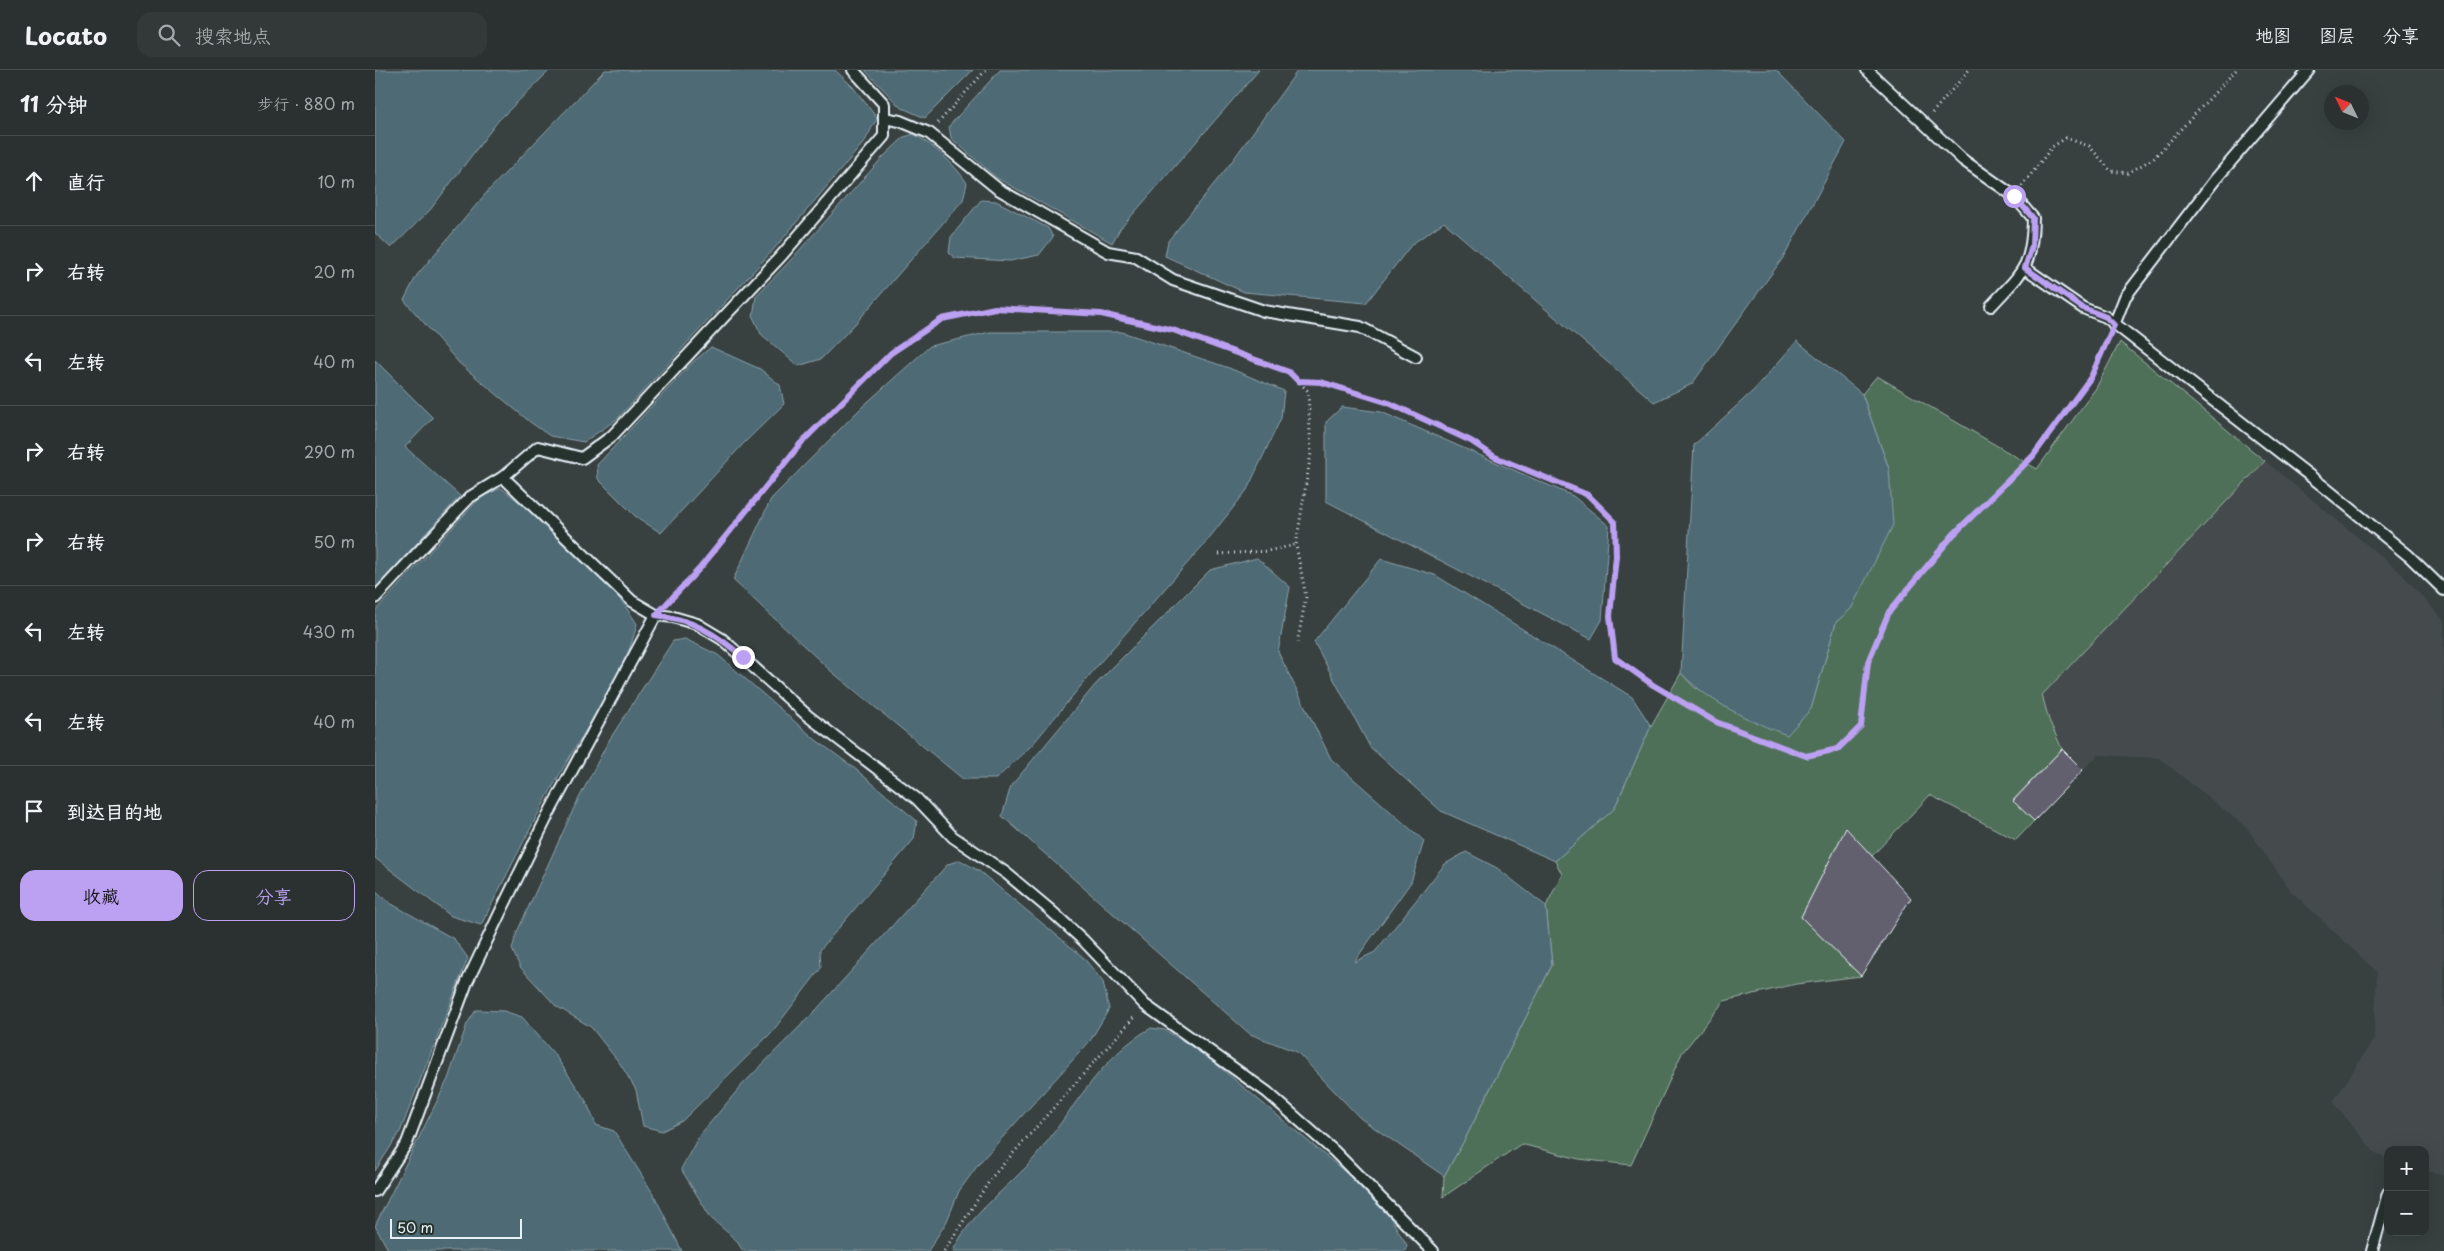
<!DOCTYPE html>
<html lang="zh">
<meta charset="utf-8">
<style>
body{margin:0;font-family:"Playpen Sans","LXGW WenKai TC",sans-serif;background:#323938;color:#f1f3f6}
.controls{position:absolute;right:15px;bottom:15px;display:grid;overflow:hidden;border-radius:10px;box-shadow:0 5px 20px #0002}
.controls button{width:45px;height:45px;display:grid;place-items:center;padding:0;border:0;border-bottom:1px solid #464c4c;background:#2a3130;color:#f1f3f6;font:25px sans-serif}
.compass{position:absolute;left:1949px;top:15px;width:45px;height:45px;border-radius:50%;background:#2a3130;box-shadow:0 5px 20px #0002;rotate:313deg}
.scale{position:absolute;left:15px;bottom:12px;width:132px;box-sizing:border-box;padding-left:5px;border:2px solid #e8f1f8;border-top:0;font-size:14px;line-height:18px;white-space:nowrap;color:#e8f1f8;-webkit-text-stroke:4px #26332d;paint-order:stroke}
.stop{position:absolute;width:15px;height:15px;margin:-11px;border:4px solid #bca0f2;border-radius:50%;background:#fff}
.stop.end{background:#bca0f2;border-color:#fff;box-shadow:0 1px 5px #0008}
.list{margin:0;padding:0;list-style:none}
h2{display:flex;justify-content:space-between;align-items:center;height:65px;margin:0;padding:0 20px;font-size:21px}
h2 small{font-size:16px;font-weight:400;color:#a5a9ab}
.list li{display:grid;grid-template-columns:32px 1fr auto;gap:15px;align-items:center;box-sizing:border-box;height:90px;padding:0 20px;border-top:1px solid #464c4c}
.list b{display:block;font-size:19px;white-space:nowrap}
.list em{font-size:16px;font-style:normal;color:#a5a9ab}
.actions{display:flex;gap:10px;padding:15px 20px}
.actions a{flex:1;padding:11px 0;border:1px solid #bca0f2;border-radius:15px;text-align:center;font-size:18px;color:#bca0f2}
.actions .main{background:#bca0f2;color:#111}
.icon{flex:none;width:28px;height:28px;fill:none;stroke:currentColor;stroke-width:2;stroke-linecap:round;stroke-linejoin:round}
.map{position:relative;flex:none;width:2069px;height:1181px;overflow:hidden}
header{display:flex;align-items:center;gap:30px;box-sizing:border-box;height:70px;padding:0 25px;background:#2a3130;border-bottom:1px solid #464c4c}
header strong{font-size:24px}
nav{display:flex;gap:28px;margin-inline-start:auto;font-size:18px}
.search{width:350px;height:45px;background:#323938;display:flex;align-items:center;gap:12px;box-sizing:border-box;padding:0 18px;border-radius:15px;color:#a5a9ab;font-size:19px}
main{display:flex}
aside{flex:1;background:#2a3130}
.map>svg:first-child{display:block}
</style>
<header>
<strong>Locato</strong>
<div class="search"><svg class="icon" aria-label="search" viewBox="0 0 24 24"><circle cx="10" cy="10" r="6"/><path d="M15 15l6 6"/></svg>搜索地点</div>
<nav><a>地图</a><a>图层</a><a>分享</a></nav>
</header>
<main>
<aside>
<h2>11 分钟<small>步行 · 880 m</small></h2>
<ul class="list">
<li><svg class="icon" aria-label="ahead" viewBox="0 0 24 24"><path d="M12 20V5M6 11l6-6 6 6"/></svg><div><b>直行</b></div><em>10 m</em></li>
<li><svg class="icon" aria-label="right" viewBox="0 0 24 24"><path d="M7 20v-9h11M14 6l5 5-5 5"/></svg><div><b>右转</b></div><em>20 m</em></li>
<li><svg class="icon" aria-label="left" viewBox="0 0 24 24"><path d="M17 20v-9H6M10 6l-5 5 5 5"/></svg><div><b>左转</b></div><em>40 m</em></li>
<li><svg class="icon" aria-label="right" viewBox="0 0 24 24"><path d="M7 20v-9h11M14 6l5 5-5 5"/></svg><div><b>右转</b></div><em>290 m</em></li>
<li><svg class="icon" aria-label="right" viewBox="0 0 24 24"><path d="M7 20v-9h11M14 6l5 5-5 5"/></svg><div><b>右转</b></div><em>50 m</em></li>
<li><svg class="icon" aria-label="left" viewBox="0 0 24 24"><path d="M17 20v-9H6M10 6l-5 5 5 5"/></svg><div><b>左转</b></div><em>430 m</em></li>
<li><svg class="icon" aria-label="left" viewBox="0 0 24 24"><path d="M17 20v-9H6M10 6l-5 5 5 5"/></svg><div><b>左转</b></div><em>40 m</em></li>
<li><svg class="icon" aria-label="arrive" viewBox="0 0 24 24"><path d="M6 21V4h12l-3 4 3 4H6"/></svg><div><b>到达目的地</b></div></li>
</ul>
<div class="actions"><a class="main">收藏</a><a>分享</a></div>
</aside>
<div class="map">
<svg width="2069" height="1181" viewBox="0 0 2069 1181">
<rect width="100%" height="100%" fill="#384140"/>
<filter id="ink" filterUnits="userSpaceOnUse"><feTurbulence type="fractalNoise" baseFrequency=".02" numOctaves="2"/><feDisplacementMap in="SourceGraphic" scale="10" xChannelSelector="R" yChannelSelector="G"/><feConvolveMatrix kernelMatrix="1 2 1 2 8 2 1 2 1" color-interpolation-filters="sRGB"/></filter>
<g filter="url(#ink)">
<path fill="#454b4e" d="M1890,391l135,111 44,49v555l-19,-6v-20h-37v8l-12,-4 -43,-52 41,-63 3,-67 -86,-81 -44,-63 -88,-70 -61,-3 -15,15 -21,-21 -13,-29 -7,-25z"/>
<path fill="#506f58" stroke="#9cb0a8" d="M1745,272l145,119 -223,234 7,25 13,29 -49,51 21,21 -18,19 -86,-45 -58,61 -26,-27 -45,88 60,59 -65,8 -72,17 -42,52 -51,112 -52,-6 -58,-15 -78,53 1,-21 21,-37 87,-174 -6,-59 16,-32 -7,-13 59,-52 37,-83 30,-53 14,15 116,21 25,-87 15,-14 38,-139 -27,-75 15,-18 160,93 59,-81z"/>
<g fill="#4e6a74" stroke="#8ca0a9">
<path d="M0,0h175l-52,51 -68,89 -39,38 -16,-15z"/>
<path d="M230,0h230l18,17 24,31 -12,23 -91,108 -157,170 -33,23 -34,-6 -20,-14 -71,-59 -55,-63 13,-25 71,-84z"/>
<path d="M490,0h108l-48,48 -25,-11z"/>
<path d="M625,0h259l-139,159 -8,14 -115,-65 -46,-40 -2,-12z"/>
<path d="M923,0h478l70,72 -61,113 -93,129 -38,18 -210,-180 -32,22 -46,59 -122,-11 -79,-36 3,-15 62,-77z"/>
<path d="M539,64c21,13 39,28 53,49l-4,17 -108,124 -34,35 -23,7 -37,-32 -8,-17 3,-21 33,-34 93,-104 22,-21z"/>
<path d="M606,130l15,1 52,27 5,9 -14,18 -29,6 -55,-3 -6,-5 2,-16z"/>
<path d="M615,262h132l107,36 55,23 -3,27 -34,72 -41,52 -103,117 -71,86 -36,34h-33l-131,-107 -99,-92 38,-81 91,-92 68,-61z"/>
<path d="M1422,271l65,53 27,75 4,56 -42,84 -15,13 -25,87 -24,26c-38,-14 -78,-33 -106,-62l13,-228 60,-55z"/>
<path d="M336,277l49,22 20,16 4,19 -40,39 -83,90 -26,-17 -37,-37 -1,-14 96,-103z"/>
<path d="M0,290l58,58 -28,29 55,49 -85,93z"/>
<path d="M967,337l39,5 192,84 36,30 -7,94 -11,19 -265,-138v-79z"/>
<path d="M126,418c47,35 106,86 136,136 -12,50 -39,85 -65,129 -33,55 -61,115 -91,172l-30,-9 -76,-58v-247l105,-113z"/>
<path d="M882,488l33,29 -12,65 53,107 93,82 -13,41 -57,80 21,-10 70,-88 21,-12 31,16 49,38 6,59 -87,174 -21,37 -84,-58 -63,-66 -47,-18 -248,-218 9,-30 85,-102 114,-114z"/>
<path d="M1006,489l54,16 197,122 19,29 -37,83 -59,52 -114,-50 -71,-64 -56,-105z"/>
<path d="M310,569l33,16 98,85 37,27 64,54 -3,18 -94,111 1,18 -49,64 -90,89 -20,10 -19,-5 -7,-36 -15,-25 -30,-38 -35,-21 -36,-39 -8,-18 5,-17 57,-124 34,-66 65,-101z"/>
<path d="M585,790l19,11 104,86 20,25 6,27 -19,32 -109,120 -22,30 -12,30 -19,30h-185l-7,-11 -25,-22 -30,-49 18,-33 43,-51 75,-76 131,-145z"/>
<path d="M0,820l15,13 64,36 14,19 -68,174 -25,39z"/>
<path d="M101,940l28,1 18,6 33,38 31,46 10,24 18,6 40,64 28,56h-293l-14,-25 73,-147 19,-55z"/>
<path d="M776,958l14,2 39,24 154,129 30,31 19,31 -2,6h-452c18,-39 56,-63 83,-95 34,-42 66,-101 115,-128z"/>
</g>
<g fill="#62616e" stroke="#e8f1f8">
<path d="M1687,679l21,21 -49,51 -21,-20z"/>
<path d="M1471,758l65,70 -50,78 -60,-59z"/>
</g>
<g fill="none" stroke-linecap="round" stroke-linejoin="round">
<defs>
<g id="lane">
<path d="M1492,0l96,90 51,36 19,22c-1,50 -10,53 -42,88"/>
<path d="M509,48l16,3 29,12 69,56 110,63 28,5 37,23 91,31 96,16 56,30"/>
<path d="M1650,198l58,40 23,9 217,169 86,70 35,34"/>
<path d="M1739,255l11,-28 89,-116 95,-111"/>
<path d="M128,407l129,124 24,14 17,2 24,7 25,15 86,77 109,83 36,38 53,36 43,36 34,31 62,65 122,87 67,59 99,100"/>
<path d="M0,528l95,-101 33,-20 35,-30 44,11 30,-22 170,-181 102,-119v-32l-31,-34"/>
<path d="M0,1121l32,-48 60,-161 33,-69 48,-98 108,-200"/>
<path d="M1997,1181l16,-58"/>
</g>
</defs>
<use href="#lane" stroke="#e8f1f8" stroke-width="14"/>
<g stroke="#e8f1f8" stroke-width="3" stroke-dasharray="1 4" stroke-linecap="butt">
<path d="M1557,43l37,-43"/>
<path d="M563,53l48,-53"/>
<path d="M1647,116l30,-39 14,-9 23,8 22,25 17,2 26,-15 82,-88"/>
<path d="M923,311h23l68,22 82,38 23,16 94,38 27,27 1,34 -6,60 5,42 38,27 63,37 90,34 32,-7 23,-23 7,-64 21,-51 63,-76 81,-79 58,-79 18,-40"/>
<path d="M844,484l48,-3 29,-6"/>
<path d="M292,533l34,-36 100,-124 90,-90 51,-34 53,-11 106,6 72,16 116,42 19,19 3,62 -15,92 10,52 -9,47"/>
<path d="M569,1181l48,-74 144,-162"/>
</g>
<use href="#lane" stroke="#26332d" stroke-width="10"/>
</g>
</g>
<g fill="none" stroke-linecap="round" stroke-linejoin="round" filter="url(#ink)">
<path stroke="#bca0f2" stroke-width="6" d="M368,587c-27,-23 -51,-38 -87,-42l45,-48 100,-124 90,-90 51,-34 53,-11 106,6 72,16 116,42 9,9 23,1 68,21 82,38 24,16 93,38 27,27 1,34 -6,60 5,42 38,27 63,37 90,34 32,-7 23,-23 7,-64 21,-50 64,-77 80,-79 58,-79 23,-52 -8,-8 -23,-9 -58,-40 7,-22 1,-28 -19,-22"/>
</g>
</svg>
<div class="controls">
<button>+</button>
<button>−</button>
</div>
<svg class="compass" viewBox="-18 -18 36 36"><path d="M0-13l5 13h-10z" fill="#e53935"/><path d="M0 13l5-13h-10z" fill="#a5a9ab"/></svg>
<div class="scale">50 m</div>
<div class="stop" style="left:1639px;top:126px"></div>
<div class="stop end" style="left:368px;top:587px"></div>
</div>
</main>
